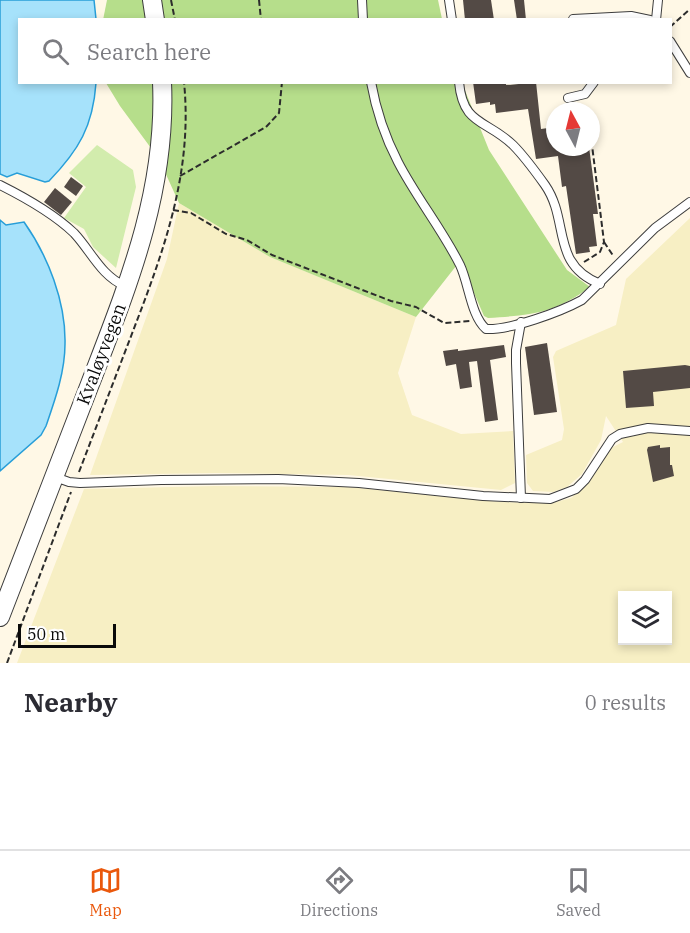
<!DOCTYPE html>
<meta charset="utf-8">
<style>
body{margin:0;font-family:"IBM Plex Serif",serif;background:#f2f2f3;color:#2b2b33}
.controls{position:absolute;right:18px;bottom:18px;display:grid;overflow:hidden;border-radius:0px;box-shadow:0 3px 9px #0003}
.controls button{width:54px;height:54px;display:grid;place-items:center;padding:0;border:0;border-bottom:2px solid #e1e1e2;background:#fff;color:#2b2b33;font:30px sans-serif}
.compass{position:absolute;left:546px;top:102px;width:54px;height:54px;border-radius:50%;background:#fff;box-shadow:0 3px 9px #0003;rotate:353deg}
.scale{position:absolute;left:18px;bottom:15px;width:98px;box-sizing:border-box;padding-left:6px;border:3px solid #0a0a0a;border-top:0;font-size:16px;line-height:21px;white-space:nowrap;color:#0a0a0a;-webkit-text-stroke:4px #fff;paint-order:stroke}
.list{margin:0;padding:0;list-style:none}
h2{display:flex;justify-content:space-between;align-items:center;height:78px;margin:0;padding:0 24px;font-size:26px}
h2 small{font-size:20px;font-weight:400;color:#7c7c81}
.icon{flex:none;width:33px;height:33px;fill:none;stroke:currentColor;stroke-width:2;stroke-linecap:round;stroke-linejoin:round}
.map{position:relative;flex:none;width:690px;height:663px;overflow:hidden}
.search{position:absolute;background:#fff;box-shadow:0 3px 9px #0003;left:18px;right:18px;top:18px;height:66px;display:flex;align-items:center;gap:15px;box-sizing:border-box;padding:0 21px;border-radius:0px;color:#7c7c81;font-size:22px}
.sheet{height:186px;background:#fff}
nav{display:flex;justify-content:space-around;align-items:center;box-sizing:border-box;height:84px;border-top:2px solid #e1e1e2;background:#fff;font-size:16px;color:#7c7c81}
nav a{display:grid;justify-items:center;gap:3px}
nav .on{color:#ea580c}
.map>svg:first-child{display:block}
</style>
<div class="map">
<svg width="690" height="663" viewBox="0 0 690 663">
<rect width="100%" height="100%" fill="#fff8e6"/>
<g fill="#f7efc4" fill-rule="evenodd">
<path d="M179,203l91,54 146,60 -18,56 14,42 49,19 52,-3 2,52 -14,7 -153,-15 -132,-2 -126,2 77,-216z"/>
<path d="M690,218v445h-673l67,-174 131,-3 133,1 152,15 52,1 19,-5 17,-15 23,-35 12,-6 -17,-26 -5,24 -19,34 -15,13 -14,5 -20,-1 -6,-8 -1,-28 36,-15 2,-11 -11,-72 3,-6 60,-26 10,-46zM622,596h46v44h-46z"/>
</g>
<path fill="#d2ecad" d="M97,145l36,25 3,17 -20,81 -23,-21 -9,-18 -20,-11 22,-31 -17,-14z"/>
<g fill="#b6de8b">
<path d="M107,0h331l4,19 -339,1z"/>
<path d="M106,83h356l27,67 78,120 23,17c-37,27 -58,28 -102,31l-4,-2 -24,-55 -44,56 -146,-60 -91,-54 -20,-44 -39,-53z"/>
</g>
<g fill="#a6e2fb" stroke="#279ed8" stroke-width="1.5">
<path d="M0,0h94l2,19 -76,1v62l76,1c-3,43 -17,67 -47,98l-4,1 -28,-9 -10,4 -7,-3z"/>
<path d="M0,220l6,5 18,-3c24,34 42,80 41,122 0,28 -10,56 -19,82l-5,9 -41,36z"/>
</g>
<g fill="#534a45">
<path d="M463,0h28l3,20h-29z"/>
<path d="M514,0h10l2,20h-9z"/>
<path d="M473,82h33v3h4l26,-3 5,47 14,-2v20h34l9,67h-5l4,32 -8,1 1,5 -14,2 -10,-68 -4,1 -4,-31 -22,3 -8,-50 -32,4 -1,-9 -5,1v-3l-14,2z"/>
<path d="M71,177l12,9 -7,10 -12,-9z"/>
<path d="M55,188l17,14 -11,13 -17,-13z"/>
<path d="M547,343l10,69 -23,3 -9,-68z"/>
<path d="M504,345l2,12 -16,3 8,60 -13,2 -8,-61 -8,1 3,25 -12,2 -4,-25 -10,2 -3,-15 15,-2v2z"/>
<path d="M685,365l5,1v22l-37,4 1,14 -28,2 -3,-37z"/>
<path d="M660,445v3l10,-1v18h2l2,11 -21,6 -6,-32 1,-3z"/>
</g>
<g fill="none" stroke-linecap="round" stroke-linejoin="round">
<defs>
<g id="service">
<path d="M362,0l1,20"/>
<path d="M449,0l3,20"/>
<path d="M573,19l58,-3 19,4"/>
<path d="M656,20l2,-20"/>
<path d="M670,41l20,32"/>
<path d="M371,82c5,28 14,55 27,80 18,35 44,67 62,103 9,19 11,51 26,64 25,1 74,-17 96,-29l73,-72 35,-26"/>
<path d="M459,82c4,44 27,37 54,63 12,12 22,26 32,40 25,36 5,79 55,99"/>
<path d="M568,98l17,-4 9,-12"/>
<path d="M0,185c26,13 53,28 74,48 17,18 27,43 51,53"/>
<path d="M55,477l14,5 11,1 81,-3 117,-1 81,4 124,13 67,3 26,-10 9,-9 27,-41 8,-5 28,-6 42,3"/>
<path d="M521,498l-5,-135v-13l5,-28"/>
</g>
<g id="tertiary">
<path d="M152,0l3,20"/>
<path d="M0,617c30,-78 60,-155 90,-233 38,-99 77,-193 72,-302"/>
</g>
</defs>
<use href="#service" stroke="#3d3d3d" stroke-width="10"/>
<use href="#tertiary" stroke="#3d3d3d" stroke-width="20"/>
<g stroke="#2c2c2c" stroke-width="2" stroke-dasharray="6 3" stroke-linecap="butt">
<path d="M171,0l4,20"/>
<path d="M259,0l2,20"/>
<path d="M670,27l20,-18"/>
<path d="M180,176l86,-49 13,-14 3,-31"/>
<path d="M173,210l18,3 35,21 21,6 25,15 119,46 25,6 28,16 26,-2"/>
<path d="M604,242l10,15"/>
<path d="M584,262l16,-10 4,-10 -13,-105"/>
<path d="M79,472c18,-47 36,-94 54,-141 31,-81 60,-159 51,-249"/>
<path d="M7,663l64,-171"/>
</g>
<use href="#service" stroke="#fff" stroke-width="8"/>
<use href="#tertiary" stroke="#fff" stroke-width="18"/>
</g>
<g text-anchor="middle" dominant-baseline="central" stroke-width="6" stroke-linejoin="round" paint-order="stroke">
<g font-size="18" fill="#0a0a0a" stroke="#fff">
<text transform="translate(101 354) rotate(-69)">Kvaløyvegen</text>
</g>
</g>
</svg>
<div class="controls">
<button><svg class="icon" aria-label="layers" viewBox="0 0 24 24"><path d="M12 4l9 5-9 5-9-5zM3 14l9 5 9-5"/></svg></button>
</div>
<svg class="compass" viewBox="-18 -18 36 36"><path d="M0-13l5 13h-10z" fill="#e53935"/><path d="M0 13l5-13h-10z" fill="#7c7c81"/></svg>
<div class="scale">50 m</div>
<div class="search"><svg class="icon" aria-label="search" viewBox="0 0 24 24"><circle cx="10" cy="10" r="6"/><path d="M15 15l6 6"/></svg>Search here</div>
</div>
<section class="sheet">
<h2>Nearby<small>0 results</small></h2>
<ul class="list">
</ul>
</section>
<nav>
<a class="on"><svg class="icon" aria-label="map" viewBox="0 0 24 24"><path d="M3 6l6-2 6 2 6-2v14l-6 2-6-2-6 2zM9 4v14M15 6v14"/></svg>Map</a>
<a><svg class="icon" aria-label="directions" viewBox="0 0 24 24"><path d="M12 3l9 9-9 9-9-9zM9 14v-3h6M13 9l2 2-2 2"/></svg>Directions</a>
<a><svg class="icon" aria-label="saved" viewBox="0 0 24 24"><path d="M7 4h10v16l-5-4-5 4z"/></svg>Saved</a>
</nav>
